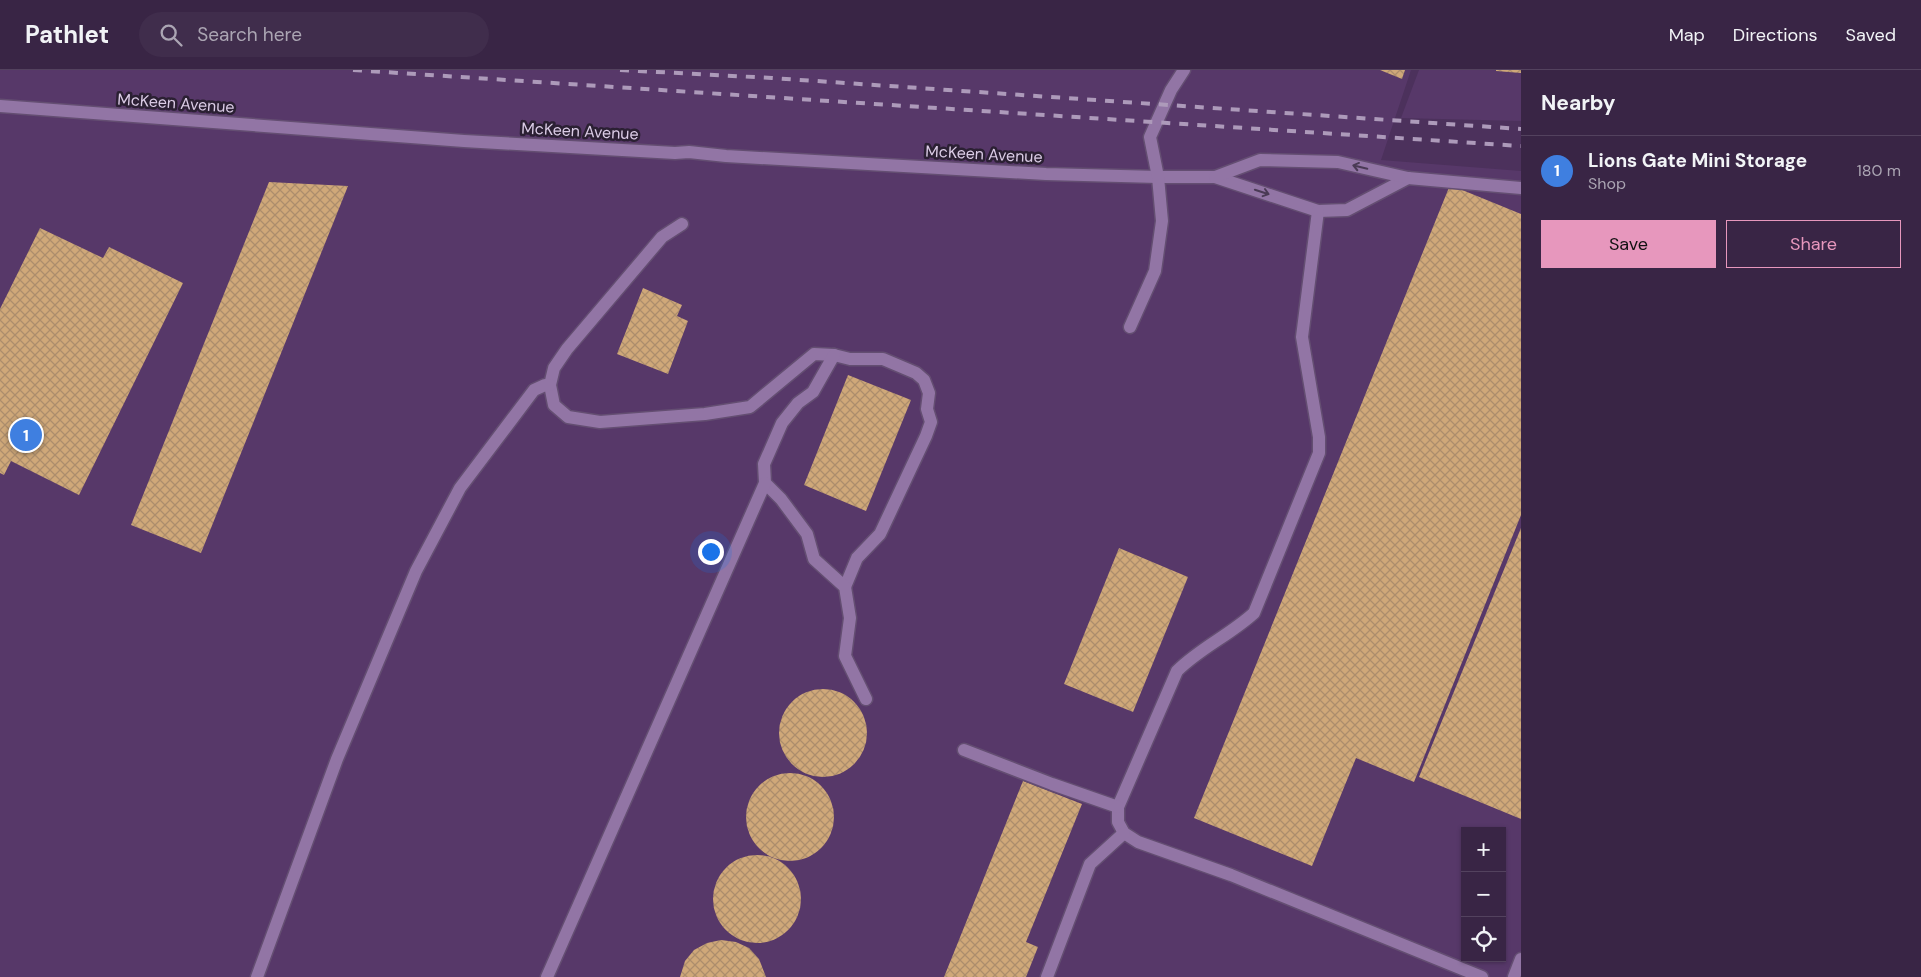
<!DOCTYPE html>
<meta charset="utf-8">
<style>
body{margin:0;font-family:"DM Sans",sans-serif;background:#402d4c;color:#f1f3f6}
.controls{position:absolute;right:15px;bottom:15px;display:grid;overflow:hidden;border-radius:0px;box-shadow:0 1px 4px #0004}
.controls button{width:45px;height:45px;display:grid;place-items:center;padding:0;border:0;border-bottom:1px solid #53425e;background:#392545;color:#f1f3f6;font:25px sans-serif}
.you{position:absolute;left:710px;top:481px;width:18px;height:18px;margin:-12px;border:4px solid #fff;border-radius:50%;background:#1a73e8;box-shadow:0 0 0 8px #1a73e833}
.badge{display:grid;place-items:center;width:32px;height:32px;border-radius:50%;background:#e797bd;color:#fff;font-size:16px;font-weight:700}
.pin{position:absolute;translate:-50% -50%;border:2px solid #fff;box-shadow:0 1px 5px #0006}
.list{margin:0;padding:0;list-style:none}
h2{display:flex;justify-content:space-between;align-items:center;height:65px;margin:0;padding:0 20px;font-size:21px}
h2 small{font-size:16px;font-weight:400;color:#aba5b3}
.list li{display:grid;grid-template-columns:32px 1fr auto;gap:15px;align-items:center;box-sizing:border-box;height:70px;padding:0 20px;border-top:1px solid #53425e}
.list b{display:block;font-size:19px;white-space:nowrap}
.list p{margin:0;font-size:16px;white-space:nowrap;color:#aba5b3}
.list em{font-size:16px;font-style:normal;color:#aba5b3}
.actions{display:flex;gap:10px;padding:15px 20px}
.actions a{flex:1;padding:11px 0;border:1px solid #e797bd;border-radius:0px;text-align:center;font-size:18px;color:#e797bd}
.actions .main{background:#e797bd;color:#111}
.icon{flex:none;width:28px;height:28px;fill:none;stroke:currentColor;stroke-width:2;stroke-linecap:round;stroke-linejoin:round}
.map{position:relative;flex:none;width:1521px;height:907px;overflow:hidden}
header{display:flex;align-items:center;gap:30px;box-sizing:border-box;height:70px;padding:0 25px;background:#392545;border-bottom:1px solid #53425e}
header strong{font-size:24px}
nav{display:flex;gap:28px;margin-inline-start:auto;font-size:18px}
.search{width:350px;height:45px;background:#402d4c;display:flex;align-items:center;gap:12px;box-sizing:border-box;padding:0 18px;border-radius:28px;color:#aba5b3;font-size:19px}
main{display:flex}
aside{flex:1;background:#392545}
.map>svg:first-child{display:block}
</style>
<header>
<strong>Pathlet</strong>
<div class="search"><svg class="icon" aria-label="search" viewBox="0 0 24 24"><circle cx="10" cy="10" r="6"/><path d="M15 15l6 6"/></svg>Search here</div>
<nav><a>Map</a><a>Directions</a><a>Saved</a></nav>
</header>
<main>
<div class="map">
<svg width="1521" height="907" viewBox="0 0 1521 907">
<defs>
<pattern id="building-cross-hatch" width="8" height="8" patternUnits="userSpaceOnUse" patternTransform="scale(1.25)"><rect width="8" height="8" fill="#cfa879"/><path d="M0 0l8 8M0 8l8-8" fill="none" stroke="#ac8d6c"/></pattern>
</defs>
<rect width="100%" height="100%" fill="#4c315c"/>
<g fill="#573869" fill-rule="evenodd">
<path d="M0,0h1411l-30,90 140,11v806h-1521zM1465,761h37v127h-37z"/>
<path d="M1419,0h102v51l-120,-3z"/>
</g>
<g fill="url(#building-cross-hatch)">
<path d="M1380,0h25l-3,9z"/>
<path d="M1496,0h25v3l-25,-2z"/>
<path d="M269,112l79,4 -147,367 -70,-28z"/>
<path d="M1450,115l71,29v301l-107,267 -58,-24 -44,108 -118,-48z"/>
<path d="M40,158l63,30 6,-11 74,36 -104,212 -68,-34 -7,14 -4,-2v-164z"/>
<path d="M643,218l39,17 -5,11 11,5 -20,53 -51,-20z"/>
<path d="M848,305l63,25 -45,111 -62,-26z"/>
<path d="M1521,458v291l-102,-42z"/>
<path d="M1119,478l69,29 -55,135 -69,-28z"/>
<circle cx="823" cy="663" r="44"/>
<circle cx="790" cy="747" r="44"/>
<path d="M1023,711l59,23 -56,138 12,5 -12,30h-82z"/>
<circle cx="757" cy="829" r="44"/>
<path d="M721,870l15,2 13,6 10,11 7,18h-86l5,-16 9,-11 13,-7z"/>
</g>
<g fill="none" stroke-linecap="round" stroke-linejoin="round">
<defs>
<g id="minor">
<path d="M0,36l464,35 211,12 14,-1 37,4 320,18 112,3h57l103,34 29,-1 61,-32"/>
<path d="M1215,107l45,-17 78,2 70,16 113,10"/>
<path d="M1318,141l-16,126 17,100v16l-65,160c-24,22 -54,35 -77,58l-59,136v15l6,11 14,9 93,33 251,102"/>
<path d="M682,154l-20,13 -95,112 -13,19 -4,17 4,20 14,12 32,5 105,-8 45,-7 64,-53 20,1 16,4h33l33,14 8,7 5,13 -2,16 4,13 -5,14 -46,98 -23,24 -12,29"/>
<path d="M1130,257l25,-56 7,-50 -4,-44 -8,-40 21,-47 13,-20"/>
<path d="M834,285l-21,37 -15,11 -16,20 -18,41 1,19 16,16 26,35 7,25 31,28 5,31 -5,38 21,43"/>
<path d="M964,680l88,34 66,23"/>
<path d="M257,907l80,-218 79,-188 44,-83 74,-98 11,-5h5"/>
<path d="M547,907l218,-494"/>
<path d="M1047,907l43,-113 34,-31"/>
<path d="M1514,907l7,-18"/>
</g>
</defs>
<use href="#minor" stroke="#644e72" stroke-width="15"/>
<use href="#minor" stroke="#9275a5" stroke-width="12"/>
<g stroke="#ad9aba" stroke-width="4" stroke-dasharray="9 9" stroke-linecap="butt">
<path d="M353,0l1168,76"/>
<path d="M620,0l152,8 749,51"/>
</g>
</g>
<defs><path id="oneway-shaft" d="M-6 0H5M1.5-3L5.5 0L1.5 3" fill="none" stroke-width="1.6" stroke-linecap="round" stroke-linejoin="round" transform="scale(1.25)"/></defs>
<g stroke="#4a3a55">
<use href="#oneway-shaft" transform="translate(1360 97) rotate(-167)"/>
<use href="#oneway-shaft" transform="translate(1262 122) rotate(18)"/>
</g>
<g text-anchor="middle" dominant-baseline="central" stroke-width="5" stroke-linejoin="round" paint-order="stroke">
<g font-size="16" fill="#dbcce6" stroke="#2b2033">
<text transform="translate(176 33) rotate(4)">McKeen Avenue</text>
<text transform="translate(580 61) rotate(3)">McKeen Avenue</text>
<text transform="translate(984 84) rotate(3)">McKeen Avenue</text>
</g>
</g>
</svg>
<div class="controls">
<button>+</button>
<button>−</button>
<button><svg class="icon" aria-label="locate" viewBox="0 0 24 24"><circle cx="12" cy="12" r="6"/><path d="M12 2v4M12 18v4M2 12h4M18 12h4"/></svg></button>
</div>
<div class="you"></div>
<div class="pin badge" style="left:26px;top:365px;background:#3f7fe0">1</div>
</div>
<aside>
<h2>Nearby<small></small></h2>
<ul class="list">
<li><span class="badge" style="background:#3f7fe0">1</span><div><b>Lions Gate Mini Storage</b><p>Shop</p></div><em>180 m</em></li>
</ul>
<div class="actions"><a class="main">Save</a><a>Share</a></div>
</aside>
</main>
